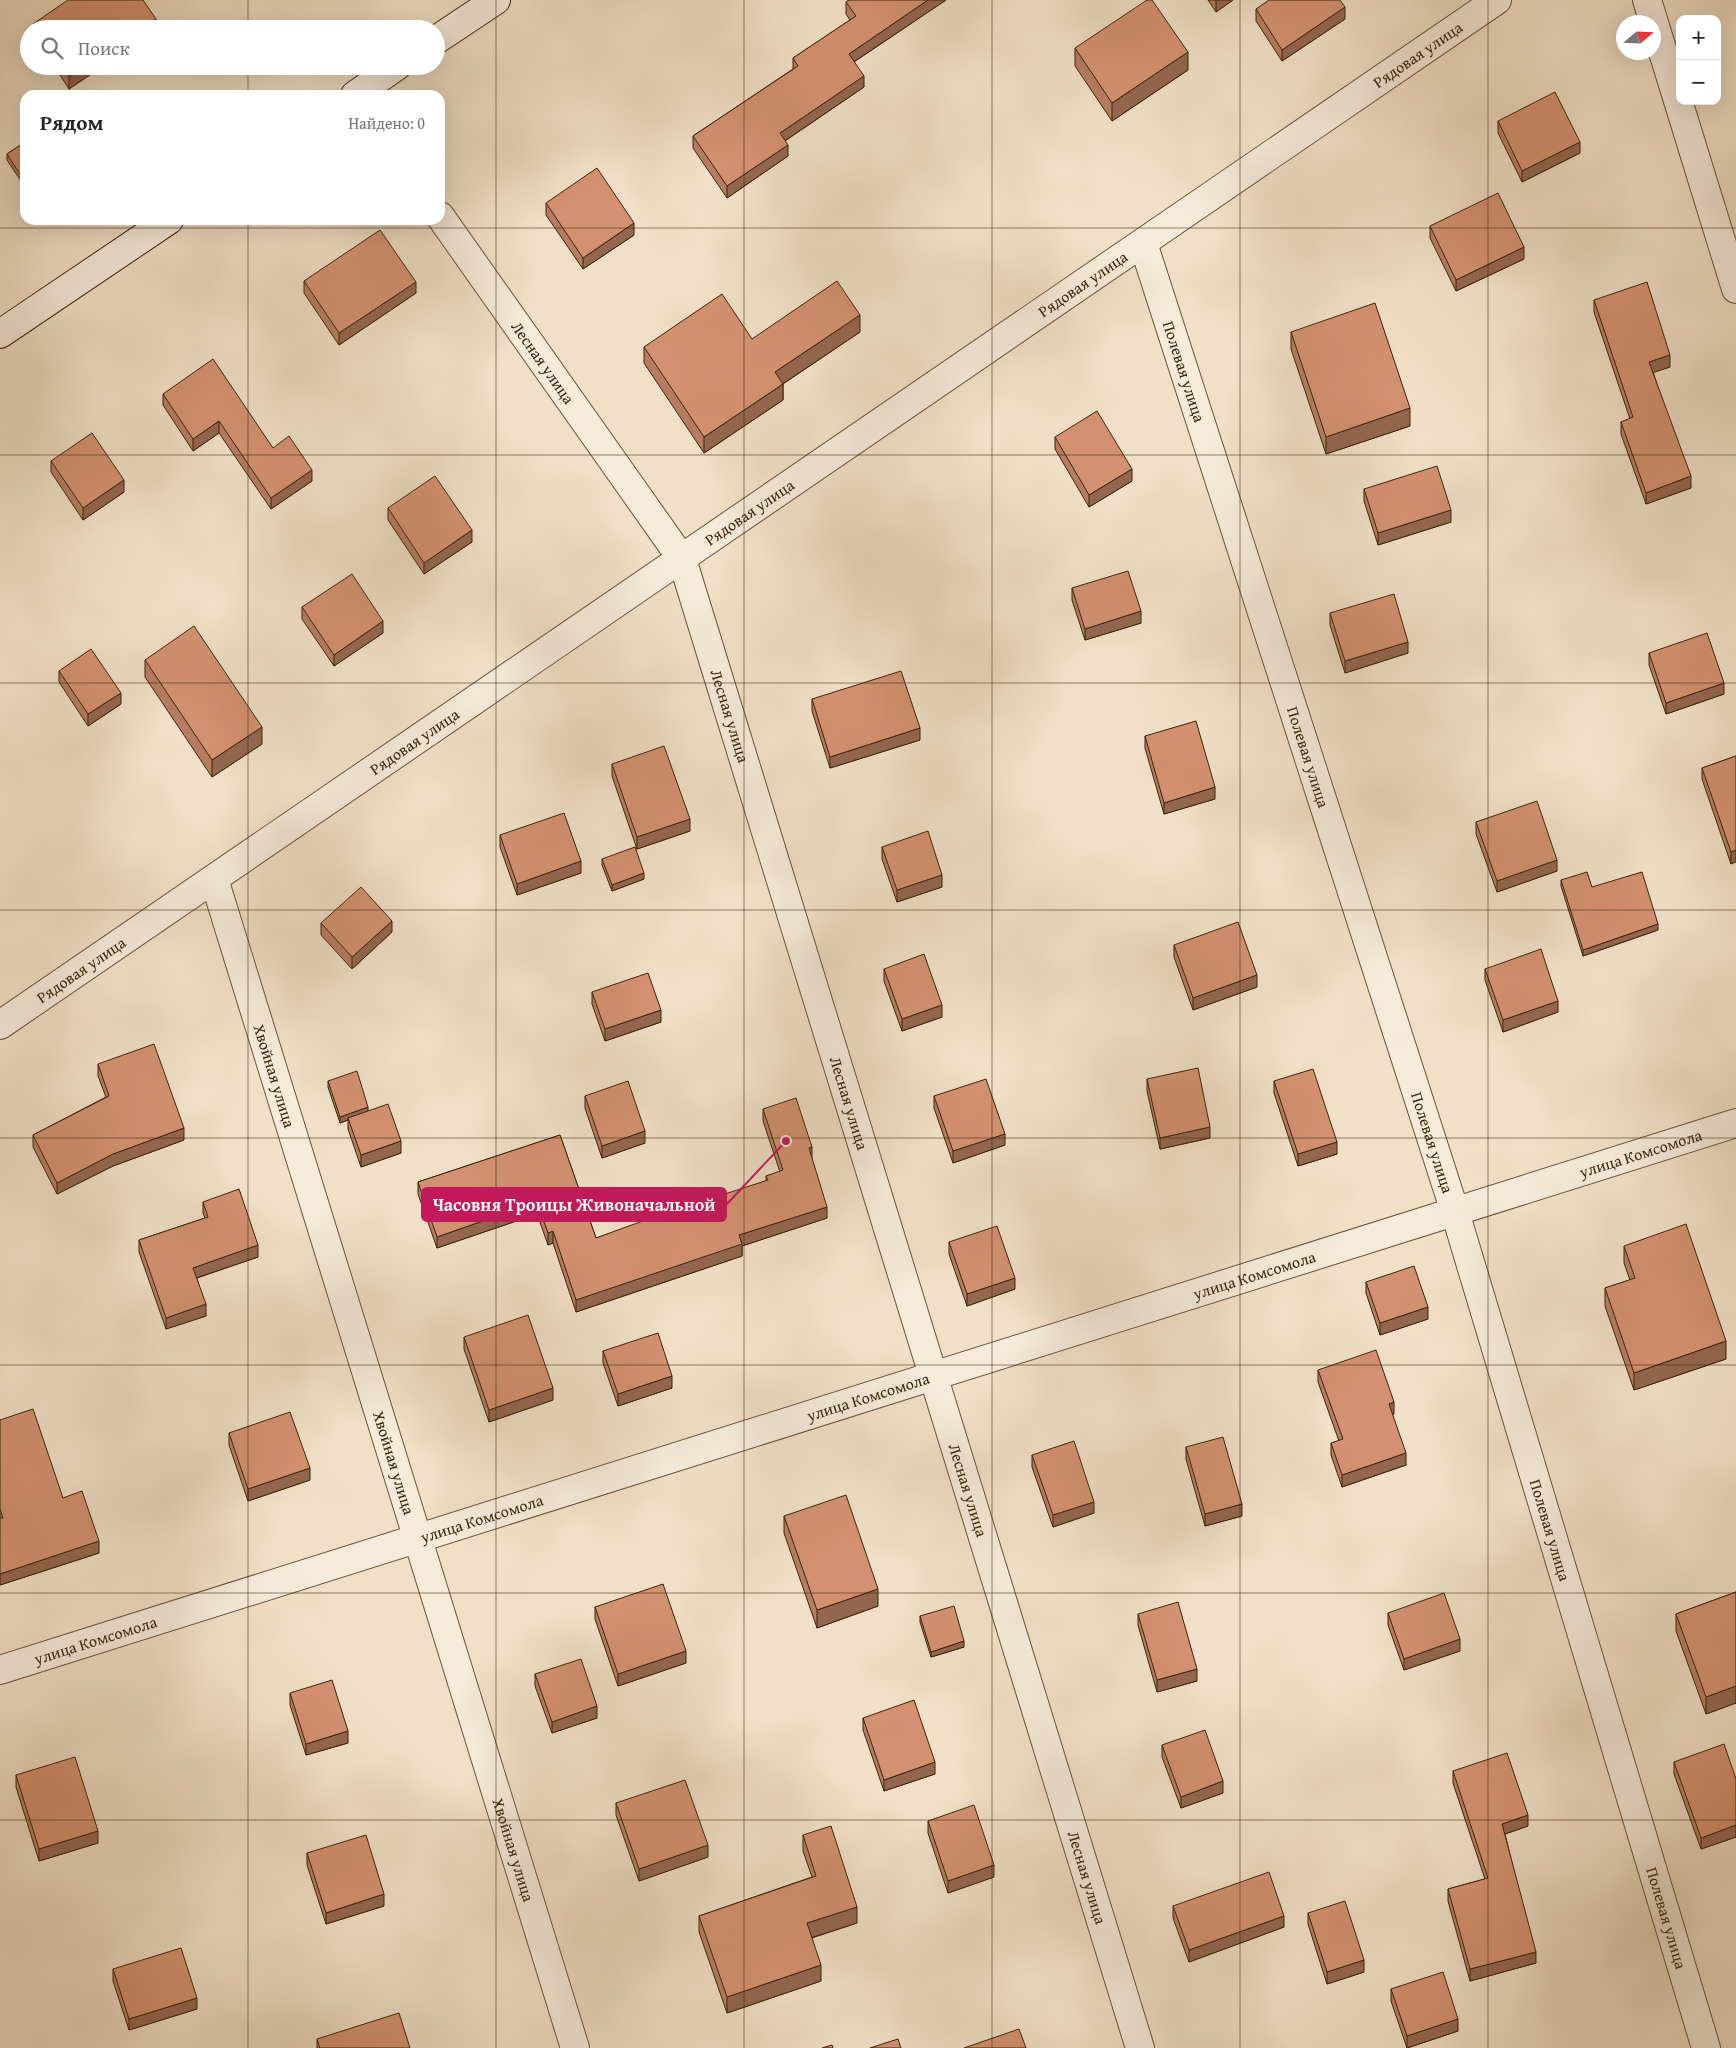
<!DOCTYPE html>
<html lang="ru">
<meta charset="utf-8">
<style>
body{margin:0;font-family:"Gentium Book Plus",serif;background:#f6f6f6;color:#222}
.controls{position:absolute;right:15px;top:15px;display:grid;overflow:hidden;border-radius:10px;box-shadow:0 5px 20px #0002}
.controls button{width:45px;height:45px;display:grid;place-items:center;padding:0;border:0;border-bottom:1px solid #e0e0e0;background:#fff;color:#222;font:25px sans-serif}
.compass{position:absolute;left:1616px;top:15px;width:45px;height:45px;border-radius:50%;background:#fff;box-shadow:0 5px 20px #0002;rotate:71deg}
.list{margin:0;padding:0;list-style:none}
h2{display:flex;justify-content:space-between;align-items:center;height:65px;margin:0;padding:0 20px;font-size:21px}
h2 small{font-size:16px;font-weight:400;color:#767676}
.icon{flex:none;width:28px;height:28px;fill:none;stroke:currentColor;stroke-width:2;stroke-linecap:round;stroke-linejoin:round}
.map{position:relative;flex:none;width:1736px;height:2048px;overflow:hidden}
.search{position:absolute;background:#fff;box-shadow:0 5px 20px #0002;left:20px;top:20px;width:425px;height:55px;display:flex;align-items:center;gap:12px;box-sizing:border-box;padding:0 18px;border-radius:28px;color:#767676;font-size:19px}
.panel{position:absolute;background:#fff;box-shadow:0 5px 20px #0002;left:20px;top:90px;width:425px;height:135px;border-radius:15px}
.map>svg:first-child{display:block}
</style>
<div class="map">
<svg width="1736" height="2048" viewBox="0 0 1736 2048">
<rect width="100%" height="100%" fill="#f1e0c7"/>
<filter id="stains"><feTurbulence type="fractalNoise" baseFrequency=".004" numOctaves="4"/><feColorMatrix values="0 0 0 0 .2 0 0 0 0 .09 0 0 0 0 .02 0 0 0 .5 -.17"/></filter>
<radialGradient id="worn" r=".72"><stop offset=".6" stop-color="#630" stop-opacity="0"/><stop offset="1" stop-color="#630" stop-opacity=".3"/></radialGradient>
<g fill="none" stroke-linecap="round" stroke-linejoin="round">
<defs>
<g id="street">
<path d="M1647,0l89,289"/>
<path id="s1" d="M440,216l242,343 458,1489"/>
<path id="s2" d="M1143,243l312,969 251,836"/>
<path id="s3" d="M214,879l361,1169"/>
<path id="s4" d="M0,1025l1497,-1025"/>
<path id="s5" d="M0,1670l1736,-547"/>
</g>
<g id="secondary">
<path d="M436,40l60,-40"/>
<path d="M355,95l42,-29"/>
<path d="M0,334l169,-114"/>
</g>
</defs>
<use href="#street" stroke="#665338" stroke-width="30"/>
<use href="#secondary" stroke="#382409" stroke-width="30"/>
<use href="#street" stroke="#f6ebdb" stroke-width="28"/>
<use href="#secondary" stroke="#f6ebdb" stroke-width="28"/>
</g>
<g fill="#b67d61" stroke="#382409">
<path d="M849,0h97l-92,62 10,25 -79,54 3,15 -61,42 -34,-50v-12l100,-67v-11l57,-38 -4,-6v-12z"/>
<path d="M1208,0h25l-17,12z"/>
<path d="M1256,9l89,10 -63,42 -26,-40z"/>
<path d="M1075,48l113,22 -76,51 -37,-55z"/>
<path d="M54,66h49l-34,23z"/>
<path d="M1498,121l82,32 -58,29 -24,-49z"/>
<path d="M25,142v45l-18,-27v-6z"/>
<path d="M546,203l88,32 -51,34 -37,-54z"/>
<path d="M1430,226l94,33 -68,32 -26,-53z"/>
<path d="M304,281l112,12 -77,52 -35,-52z"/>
<path d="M1594,300l76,67 -17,5 38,116 -45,16 -25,-70v-12l9,-3 -36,-107z"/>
<path d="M860,332l-77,52v16l-79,53 -60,-90v-16z"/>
<path d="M1291,332l119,94 -84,28 -35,-105z"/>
<path d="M163,394l110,54 39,33 -41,28 -52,-76 -26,18 -30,-46z"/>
<path d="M1055,437l77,44 -43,26 -34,-58z"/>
<path d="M51,461l73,31 -41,28 -32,-48z"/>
<path d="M1364,489l87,33 -73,23 -14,-44z"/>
<path d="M388,508l84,34 -48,32 -36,-54z"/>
<path d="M1072,588l69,35 -56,17 -13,-40z"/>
<path d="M302,607l81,26 -49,33 -32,-47z"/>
<path d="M1330,613l78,40 -63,20 -15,-48z"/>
<path d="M1649,653l75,41 -58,20 -17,-49z"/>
<path d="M145,660l117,84 -50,33 -67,-100z"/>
<path d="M59,671l62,33 -33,22 -29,-44z"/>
<path d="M812,699l108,41 -90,28 -18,-57z"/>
<path d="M1145,736l70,63 -51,15 -19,-66z"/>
<path d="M1736,756l-5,108 -29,-85v-11z"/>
<path d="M612,764l78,67 -53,18 -25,-73z"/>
<path d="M1476,822l81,49 -60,21 -21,-58z"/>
<path d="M500,835l81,38 -64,22 -17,-48z"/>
<path d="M882,847l60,40 -45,15 -15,-43z"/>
<path d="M602,859l42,20 -32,12 -10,-26z"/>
<path d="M1561,880l31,7 66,43 -75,26 -22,-70z"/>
<path d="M321,923l71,9 -40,37 -31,-34z"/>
<path d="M1174,945l83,42 -64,23 -19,-53z"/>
<path d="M884,969l58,48 -40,14 -18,-50z"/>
<path d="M1485,969l73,43 -55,20 -18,-52z"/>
<path d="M592,992l69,30 -56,19 -13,-37z"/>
<path d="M98,1064l86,76 -71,26 -56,28 -24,-47v-12l73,-38 -8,-21z"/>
<path d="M1147,1079l63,59 -50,11 -13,-58z"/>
<path d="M328,1081l40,30 33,42 -40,14 -13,-38v-9l-8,3 -12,-36z"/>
<path d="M1274,1081l63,73 -39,12 -24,-73z"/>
<path d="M585,1096l60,47 -43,15 -17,-50z"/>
<path d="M934,1096l71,49 -52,18 -19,-55z"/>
<path d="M763,1109l49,50 15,59 -85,28v10l-166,56 -23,-69 -5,2 -11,-31 -100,34 -19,-54v-12l142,-47 36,103 170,-57v-5l14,-4 -17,-51z"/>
<path d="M203,1202l55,55 -61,21 9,38 -40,13 -27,-77v-12l66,-22 -2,-5z"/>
<path d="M949,1242l66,47 -48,17 -18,-52z"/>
<path d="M1624,1246l102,113 -92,31 -29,-84v-18l25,-8 -6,-17z"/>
<path d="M1366,1282l62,37 -48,16 -14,-42z"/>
<path d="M464,1337l89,63 -64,22 -25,-73z"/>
<path d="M603,1351l69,37 -54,18 -15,-43z"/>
<path d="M1318,1370l76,44h-2l14,51 -64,22 -11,-32v-12l8,-2 -21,-59z"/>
<path d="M0,1420l99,133 -99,32z"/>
<path d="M229,1433l81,47 -62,21 -19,-56z"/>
<path d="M1186,1447l56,69 -37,10 -19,-67z"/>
<path d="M1032,1455l62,58 -41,14 -21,-60z"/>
<path d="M784,1516l94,90 -61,22 -33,-95z"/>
<path d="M1736,1592v111l-30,11 -30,-83v-17z"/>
<path d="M595,1607l91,56 -68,23 -23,-67z"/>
<path d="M1388,1613l72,38 -56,19 -16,-45z"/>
<path d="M1138,1614l59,67 -40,11 -19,-67z"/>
<path d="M920,1616l44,31 -33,10 -11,-35z"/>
<path d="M535,1674l62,44 -45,15 -17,-47z"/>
<path d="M290,1693l58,50 -42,12 -16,-50z"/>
<path d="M863,1718l72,56 -51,17 -21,-61z"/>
<path d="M1162,1745l61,48 -42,15 -19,-51z"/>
<path d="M1674,1762l62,17v58l-35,12 -27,-75z"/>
<path d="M1453,1771l75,55 -23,8 31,129 -66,18 -22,-80v-12l37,-10 -32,-96z"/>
<path d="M16,1775l82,68 -59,18 -23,-74z"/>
<path d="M616,1803l92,54 -69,24 -23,-66z"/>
<path d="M928,1821l66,56 -46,16 -20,-60z"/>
<path d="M803,1835l54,88 -45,15 9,43 -94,32 -28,-81v-16l113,-39 -9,-26z"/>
<path d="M307,1853l77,53 -58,18 -19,-59z"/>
<path d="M1173,1906l111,21 -95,35 -16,-44z"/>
<path d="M1308,1913l56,59 -37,12 -19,-60z"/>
<path d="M113,1969l84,40 -68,21 -16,-49z"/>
<path d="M1391,1989l67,42 -51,17 -16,-47z"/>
<path d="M317,2039l93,9h-93z"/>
</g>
<g fill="#94664f" stroke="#382409">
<path d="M928,0h18l-97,65v-11z"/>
<path d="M1216,0h17l-17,12z"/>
<path d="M1345,7v12l-63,42v-11z"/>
<path d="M156,19v10h-15z"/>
<path d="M1188,52v18l-76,51v-18z"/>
<path d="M86,66h17l-34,23v-12z"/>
<path d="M864,76v11l-84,57v-11z"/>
<path d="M1580,142v11l-58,29v-11z"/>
<path d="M788,145v11l-61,42v-12z"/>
<path d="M634,223v12l-51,34v-11z"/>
<path d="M1524,247v12l-68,32v-11z"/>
<path d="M416,282v11l-77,52v-12z"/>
<path d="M860,315v17l-85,57v-17z"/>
<path d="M1670,355v12l-21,7v-12z"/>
<path d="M783,384v16l-79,53v-16z"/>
<path d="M1410,408v18l-84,28v-17z"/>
<path d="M219,421v12l-26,18v-12z"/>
<path d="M1132,469v12l-43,26v-12z"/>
<path d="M312,470v11l-41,28v-11z"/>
<path d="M1691,476v12l-45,16v-11z"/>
<path d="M124,480v12l-41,28v-12z"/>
<path d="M1451,510v12l-73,23v-12z"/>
<path d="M472,530v12l-48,32v-11z"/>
<path d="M1141,611v12l-56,17v-11z"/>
<path d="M383,621v12l-49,33v-11z"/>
<path d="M1408,642v11l-63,20v-12z"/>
<path d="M1724,683v11l-58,20v-11z"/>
<path d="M121,693v11l-33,22v-12z"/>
<path d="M262,727v17l-50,33v-17z"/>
<path d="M920,728v12l-90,28v-11z"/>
<path d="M1215,787v12l-51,15v-11z"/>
<path d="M690,819v12l-53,18v-12z"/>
<path d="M1736,850v12l-5,2v-12z"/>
<path d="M1557,860v11l-60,21v-11z"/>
<path d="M581,861v12l-64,22v-11z"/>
<path d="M644,873v6l-32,12v-6z"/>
<path d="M942,875v12l-45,15v-12z"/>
<path d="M392,921v11l-40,37v-12z"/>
<path d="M1658,924v6l-75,26v-6z"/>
<path d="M1257,975v12l-64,23v-12z"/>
<path d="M1558,1001v11l-55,20v-12z"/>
<path d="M942,1005v12l-40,14v-12z"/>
<path d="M661,1010v12l-56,19v-12z"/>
<path d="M368,1107v6l-20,5v2l-8,3v-6z"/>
<path d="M1210,1127v11l-50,11v-11z"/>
<path d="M184,1128v12l-71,26 -56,28v-11l56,-29z"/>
<path d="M645,1131v12l-43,15v-12z"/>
<path d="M1005,1134v11l-52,18v-12z"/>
<path d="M401,1141v12l-40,14v-12z"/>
<path d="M1337,1142v12l-39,12v-12z"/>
<path d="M812,1147v12l-3,1v-12z"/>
<path d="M537,1202v12l-100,34v-11z"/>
<path d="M827,1207v11l-85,28v10l-166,56v-12l163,-65z"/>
<path d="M553,1231v12l-5,2v-12z"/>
<path d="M258,1245v12l-65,22v-11z"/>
<path d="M1015,1278v11l-48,17v-12z"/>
<path d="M206,1304v12l-40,13v-11z"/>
<path d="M1428,1307v12l-48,16v-12z"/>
<path d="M1726,1341v18l-92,31v-17z"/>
<path d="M672,1376v12l-54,18v-12z"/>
<path d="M553,1388v12l-64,22v-12z"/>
<path d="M1394,1402v12l-5,2v-12z"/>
<path d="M1406,1453v12l-64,22v-12z"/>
<path d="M310,1468v12l-62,21v-12z"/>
<path d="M1094,1502v11l-41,14v-12z"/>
<path d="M1242,1504v12l-37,10v-12z"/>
<path d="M99,1541v12l-99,32v-11z"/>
<path d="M878,1589v17l-61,22v-18z"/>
<path d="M1460,1639v12l-56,19v-11z"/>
<path d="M964,1641v6l-33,10v-5z"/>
<path d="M686,1651v12l-68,23v-12z"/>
<path d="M1197,1669v12l-40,11v-12z"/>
<path d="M1736,1686v17l-30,11v-17z"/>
<path d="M597,1706v12l-45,15v-11z"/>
<path d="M348,1731v12l-42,12v-11z"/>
<path d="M935,1762v12l-51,17v-11z"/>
<path d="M1223,1781v12l-42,15v-11z"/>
<path d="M1528,1815v11l-26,9v-11z"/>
<path d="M1736,1825v12l-35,12v-11z"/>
<path d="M98,1831v12l-59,18v-12z"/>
<path d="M708,1845v12l-69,24v-12z"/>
<path d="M994,1865v12l-46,16v-12z"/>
<path d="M384,1894v12l-58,18v-11z"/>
<path d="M857,1907v16l-50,16v-16z"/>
<path d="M1284,1916v11l-95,35v-12z"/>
<path d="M1536,1952v11l-66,18v-12z"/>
<path d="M1364,1960v12l-37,12v-12z"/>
<path d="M821,1965v16l-94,32v-16z"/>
<path d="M197,1998v11l-68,21v-11z"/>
<path d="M1458,2019v12l-51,17v-12z"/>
</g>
<g fill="#d49171" stroke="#382409">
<path d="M68,0h75l13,19 -15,10h-104l-4,-5z"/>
<path d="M849,0h79l-79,54 15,22 -84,57 8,12 -61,41 -34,-50 105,-70 -5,-8 63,-42 -10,-14z"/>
<path d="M1147,0h5l36,52 -76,51 -37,-55z"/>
<path d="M1269,0h71l5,7 -63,43 -26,-41z"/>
<path d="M62,66h24l-17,11z"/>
<path d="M1555,92l25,50 -58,29 -24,-50z"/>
<path d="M25,142v40l-18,-28z"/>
<path d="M597,168l37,55 -51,35 -37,-55z"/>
<path d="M1498,193l26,54 -68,33 -26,-54z"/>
<path d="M380,230l36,52 -77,51 -35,-52z"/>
<path d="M837,281l23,34 -85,57 8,12 -79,53 -60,-90 78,-53 30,45z"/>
<path d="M1647,282l23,73 -21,7 42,114 -45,17 -25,-71 12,-5 -39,-117z"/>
<path d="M1375,303l35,105 -84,29 -35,-105z"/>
<path d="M213,359l60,89 16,-12 23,34 -41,28 -52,-77 -26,18 -30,-45z"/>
<path d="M1097,411l35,58 -43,26 -34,-58z"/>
<path d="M92,433l32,47 -41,28 -32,-47z"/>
<path d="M1437,466l14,44 -73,23 -14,-44z"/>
<path d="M435,476l37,54 -48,33 -36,-55z"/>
<path d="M1128,571l13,40 -56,18 -13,-41z"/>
<path d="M352,574l31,47 -49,34 -32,-48z"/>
<path d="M1394,594l14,48 -63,19 -15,-48z"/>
<path d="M194,626l68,101 -50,33 -67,-100z"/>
<path d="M1707,633l17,50 -58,20 -17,-50z"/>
<path d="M91,649l30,44 -33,21 -29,-43z"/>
<path d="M901,671l19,57 -90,29 -18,-58z"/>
<path d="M1196,721l19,66 -51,16 -19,-67z"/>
<path d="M664,746l26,73 -53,18 -25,-73z"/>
<path d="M1736,756v94l-5,2 -29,-84z"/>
<path d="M1537,801l20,59 -60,21 -21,-59z"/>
<path d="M564,813l17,48 -64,23 -17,-49z"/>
<path d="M928,831l14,44 -45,15 -15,-43z"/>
<path d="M635,847l9,26 -32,12 -10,-26z"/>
<path d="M1587,872l5,15 50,-15 16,52 -75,26 -22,-70z"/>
<path d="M361,887l31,34 -40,36 -31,-34z"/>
<path d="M1238,922l19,53 -64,23 -19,-53z"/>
<path d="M1541,949l17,52 -55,19 -18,-51z"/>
<path d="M924,954l18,51 -40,14 -18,-50z"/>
<path d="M648,973l13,37 -56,19 -13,-37z"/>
<path d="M154,1044l30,84 -71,26 -56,29 -24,-48 76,-39 -11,-32z"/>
<path d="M1198,1068l12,59 -50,11 -13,-59z"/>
<path d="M1313,1069l24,73 -39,12 -24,-73z"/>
<path d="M357,1071l11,36 -28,10 -12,-36z"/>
<path d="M986,1079l19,55 -52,17 -19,-55z"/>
<path d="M628,1081l17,50 -43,15 -17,-50z"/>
<path d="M796,1098l16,49 -3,1 18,59 -88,28 3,9 -166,56 -23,-69 -5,2 -11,-31 -100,35 -19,-55 142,-47 36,103 55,-20 117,-38 -2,-4 17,-6 -20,-61z"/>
<path d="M388,1104l13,37 -40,14 -13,-37z"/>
<path d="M239,1189l19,56 -65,23 13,36 -40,14 -27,-78 69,-23 -5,-15z"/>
<path d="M1686,1224l40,117 -92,32 -29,-85 30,-10 -11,-32z"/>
<path d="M997,1226l18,52 -48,16 -18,-52z"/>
<path d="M1414,1266l14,41 -48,16 -14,-41z"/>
<path d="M528,1315l25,73 -64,22 -25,-73z"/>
<path d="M658,1333l14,43 -54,18 -15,-43z"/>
<path d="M1376,1350l18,52 -5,2 17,49 -64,22 -11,-32 12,-4 -25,-69z"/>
<path d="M33,1409l30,89 19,-7 17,50 -99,33v-56h3l-3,-9v-89z"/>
<path d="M290,1412l20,56 -62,21 -19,-56z"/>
<path d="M1223,1437l19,67 -37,10 -19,-67z"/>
<path d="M1074,1441l20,61 -41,13 -21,-60z"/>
<path d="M846,1495l32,94 -61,21 -33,-94z"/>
<path d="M663,1584l23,67 -68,23 -23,-67z"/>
<path d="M1736,1592v94l-30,11 -30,-83z"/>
<path d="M1444,1593l16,46 -56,20 -16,-46z"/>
<path d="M1178,1602l19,67 -40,11 -19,-66z"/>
<path d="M954,1606l10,35 -33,11 -11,-36z"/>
<path d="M581,1659l16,47 -45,16 -17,-48z"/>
<path d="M332,1680l16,51 -42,13 -16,-51z"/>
<path d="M914,1700l21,62 -51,18 -21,-62z"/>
<path d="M1205,1730l18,51 -42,16 -19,-52z"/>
<path d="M1724,1744l12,35v46l-35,13 -27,-76z"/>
<path d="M1507,1753l21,62 -26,9 34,128 -66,17 -22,-80 40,-11 -35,-107z"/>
<path d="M75,1757l23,74 -59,18 -23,-74z"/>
<path d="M685,1780l23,65 -69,24 -23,-66z"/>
<path d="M974,1805l20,60 -46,16 -20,-60z"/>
<path d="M831,1826l26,81 -50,16 14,42 -94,32 -28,-81 117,-40 -13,-41z"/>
<path d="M366,1835l18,59 -58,19 -19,-60z"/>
<path d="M1269,1872l15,44 -95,34 -16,-44z"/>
<path d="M1345,1901l19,59 -37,12 -19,-59z"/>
<path d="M181,1948l16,50 -68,21 -16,-50z"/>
<path d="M1443,1972l15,47 -51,17 -16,-47z"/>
<path d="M399,2013l11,35h-90l-3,-9z"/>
<path d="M1019,2029l7,19h-62z"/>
<path d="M898,2039l3,9h-31z"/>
<path d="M832,2045l1,3h-11z"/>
</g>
<path fill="none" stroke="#382409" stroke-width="1" stroke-opacity="0.55" d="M248,0v29M496,0v2048M744,0v2048M992,0v2048M1240,0v2048M1488,0v2048M248,66v29M248,220v1828M0,228h1736M0,455h1736M0,683h1736M0,910h1736M0,1138h1736M0,1365h1736M0,1593h1736M0,1820h1736"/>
<g text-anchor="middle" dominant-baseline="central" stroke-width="4" stroke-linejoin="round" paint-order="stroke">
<g font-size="16" fill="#382409" stroke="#f6ebdb">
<text stroke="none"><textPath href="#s4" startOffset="1718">Рядовая улица</textPath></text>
<text stroke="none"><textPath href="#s4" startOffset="1312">Рядовая улица</textPath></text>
<text stroke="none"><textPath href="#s1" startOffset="179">Лесная улица</textPath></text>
<text stroke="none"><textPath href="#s2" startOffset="135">Полевая улица</textPath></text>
<text stroke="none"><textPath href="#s4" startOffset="908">Рядовая улица</textPath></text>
<text stroke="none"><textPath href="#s1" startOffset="584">Лесная улица</textPath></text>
<text stroke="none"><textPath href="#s4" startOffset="502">Рядовая улица</textPath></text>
<text stroke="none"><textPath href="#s2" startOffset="540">Полевая улица</textPath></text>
<text stroke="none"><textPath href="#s4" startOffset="98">Рядовая улица</textPath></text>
<text stroke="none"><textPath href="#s3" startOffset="206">Хвойная улица</textPath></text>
<text stroke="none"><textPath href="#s1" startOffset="989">Лесная улица</textPath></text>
<text stroke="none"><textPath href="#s2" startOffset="945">Полевая улица</textPath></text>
<text stroke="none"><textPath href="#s5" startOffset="1720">улица Комсомола</textPath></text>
<text stroke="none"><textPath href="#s5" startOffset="1315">улица Комсомола</textPath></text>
<text stroke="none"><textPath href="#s5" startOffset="910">улица Комсомола</textPath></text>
<text stroke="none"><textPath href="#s3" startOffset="611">Хвойная улица</textPath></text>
<text stroke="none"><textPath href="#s1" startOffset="1394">Лесная улица</textPath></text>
<text stroke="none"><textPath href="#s5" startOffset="505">улица Комсомола</textPath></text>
<text stroke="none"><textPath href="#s2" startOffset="1350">Полевая улица</textPath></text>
<text stroke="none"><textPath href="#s5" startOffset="100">улица Комсомола</textPath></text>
<text stroke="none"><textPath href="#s3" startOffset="1016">Хвойная улица</textPath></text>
<text stroke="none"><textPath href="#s1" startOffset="1799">Лесная улица</textPath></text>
<text stroke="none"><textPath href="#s2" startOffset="1755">Полевая улица</textPath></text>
</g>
</g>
<path fill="none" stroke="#c2185b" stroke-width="2" d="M786 1141L726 1205"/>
<circle fill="#c2185b" stroke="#f6ebdb" stroke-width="2" cx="786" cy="1141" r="5"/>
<rect fill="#c2185b" stroke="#c2185b" stroke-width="2" x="422" y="1188" width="304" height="33" rx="5"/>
<g font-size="18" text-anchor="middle" font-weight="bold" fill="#fff">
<text x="574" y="1211">Часовня Троицы Живоначальной</text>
</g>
<rect width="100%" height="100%" filter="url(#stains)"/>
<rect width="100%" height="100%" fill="url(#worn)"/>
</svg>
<div class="controls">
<button>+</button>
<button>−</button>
</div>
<svg class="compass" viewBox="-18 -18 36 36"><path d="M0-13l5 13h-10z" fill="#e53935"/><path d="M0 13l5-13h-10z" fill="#767676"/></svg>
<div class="search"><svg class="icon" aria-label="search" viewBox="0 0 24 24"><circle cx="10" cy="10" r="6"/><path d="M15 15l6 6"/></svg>Поиск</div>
<section class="panel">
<h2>Рядом<small>Найдено: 0</small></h2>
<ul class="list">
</ul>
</section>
</div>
